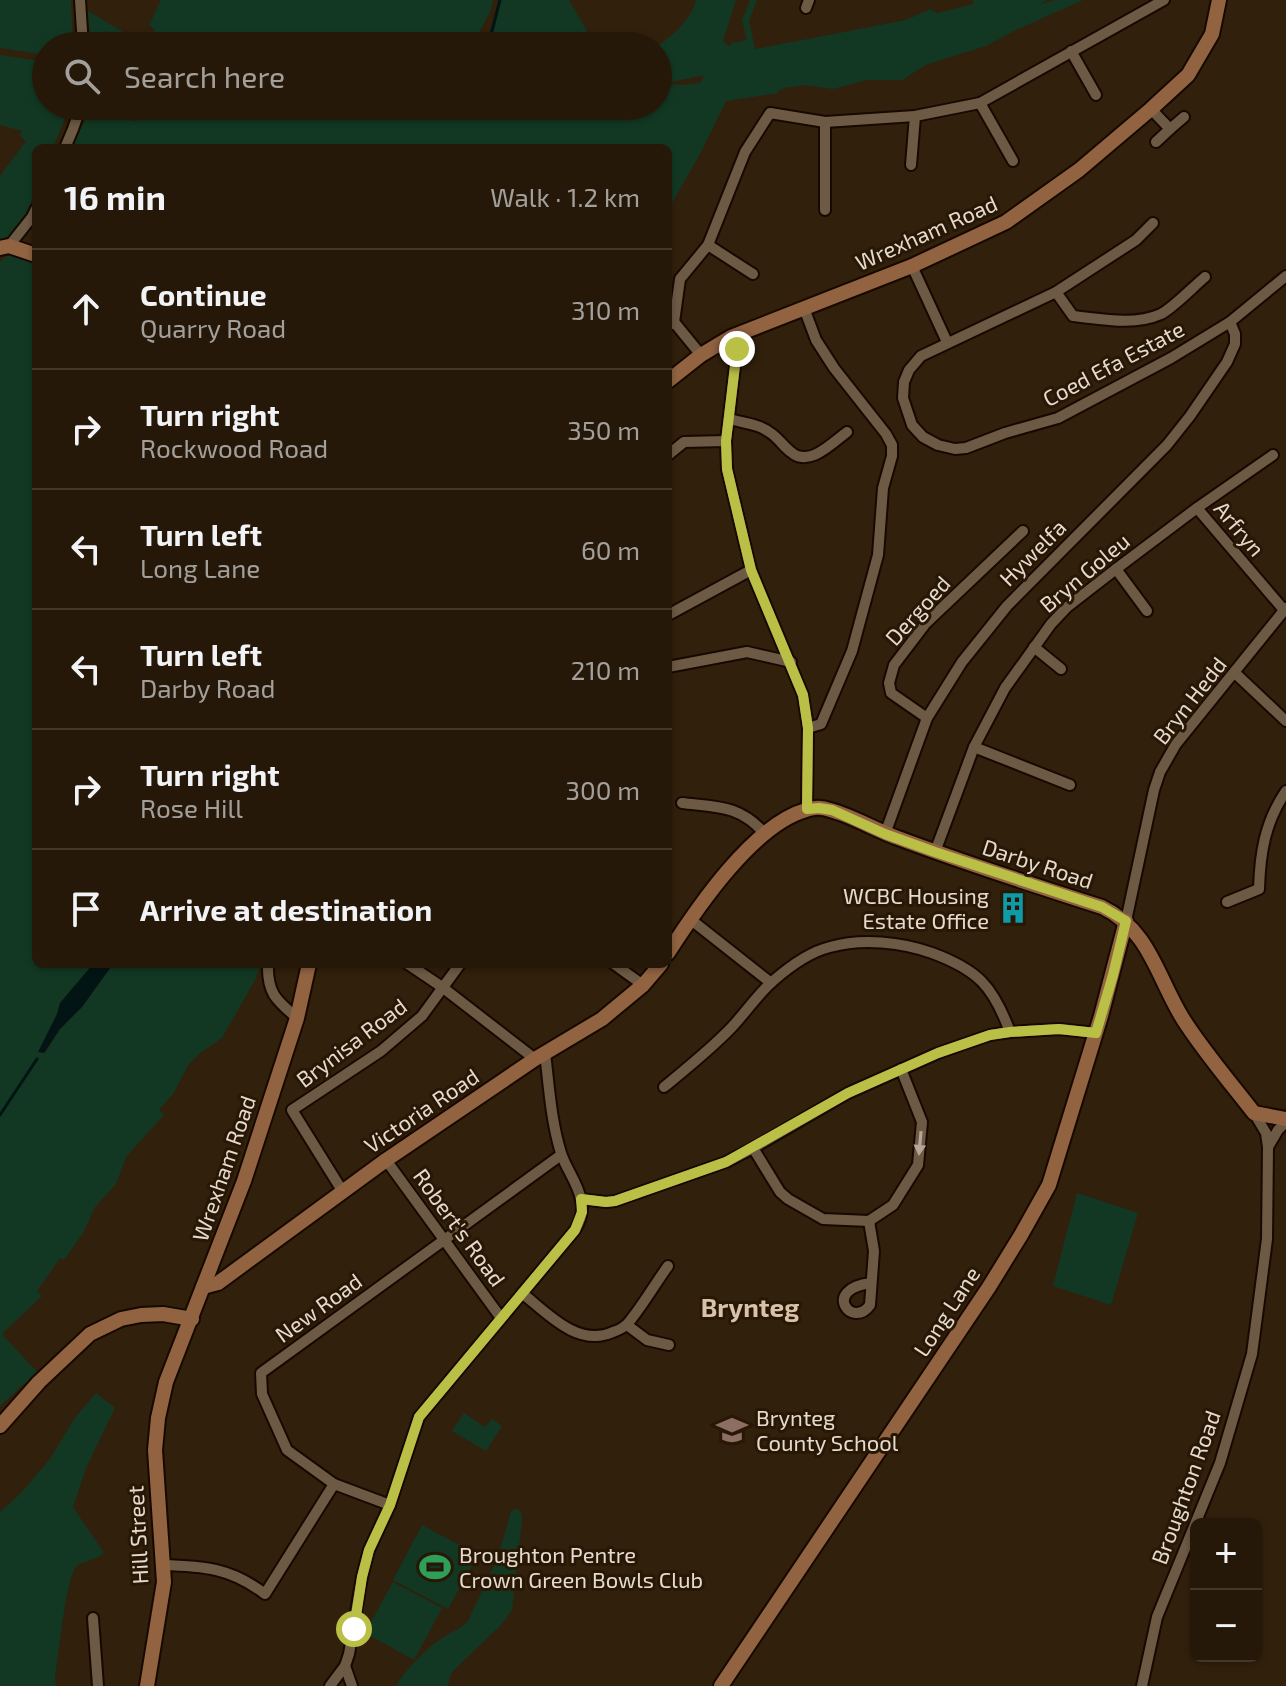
<!DOCTYPE html>
<meta charset="utf-8">
<style>
body{margin:0;font-family:"Exo 2",sans-serif;background:#2d2112;color:#f1f3f6}
.controls{position:absolute;right:24px;bottom:24px;display:grid;overflow:hidden;border-radius:12px;box-shadow:0 2px 6px #0004}
.controls button{width:72px;height:72px;display:grid;place-items:center;padding:0;border:0;border-bottom:2px solid #42372a;background:#251809;color:#f1f3f6;font:40px sans-serif}
.stop{position:absolute;width:24px;height:24px;margin:-18px;border:6px solid #bac046;border-radius:50%;background:#fff}
.stop.end{background:#bac046;border-color:#fff;box-shadow:0 2px 8px #0008}
.list{margin:0;padding:0;list-style:none}
h2{display:flex;justify-content:space-between;align-items:center;height:104px;margin:0;padding:0 32px;font-size:34px}
h2 small{font-size:26px;font-weight:400;color:#a3a09c}
.list li{display:grid;grid-template-columns:52px 1fr auto;gap:24px;align-items:center;box-sizing:border-box;height:120px;padding:0 32px;border-top:2px solid #42372a}
.list b{display:block;font-size:30px;white-space:nowrap}
.list p{margin:0;font-size:26px;white-space:nowrap;color:#a3a09c}
.list em{font-size:26px;font-style:normal;color:#a3a09c}
.icon{flex:none;width:44px;height:44px;fill:none;stroke:currentColor;stroke-width:2;stroke-linecap:round;stroke-linejoin:round}
.map{position:relative;flex:none;width:1286px;height:1686px;overflow:hidden}
.search{position:absolute;background:#251809;box-shadow:0 2px 6px #0004;left:32px;top:32px;width:640px;height:88px;display:flex;align-items:center;gap:20px;box-sizing:border-box;padding:0 28px;border-radius:44px;color:#a3a09c;font-size:30px}
.panel{position:absolute;background:#251809;box-shadow:0 2px 6px #0004;left:32px;top:144px;width:640px;height:824px;border-radius:12px}
.map>svg:first-child{display:block}
</style>
<div class="map">
<svg width="1286" height="1686" viewBox="0 0 1286 1686">
<rect width="100%" height="100%" fill="#31200c"/>
<g fill="#123823">
<path d="M0,0h71l2,46h-27v9l-46,-7z"/>
<path d="M161,0h332l-3,12 -18,34h-380l-6,-36 53,31 16,-11 -6,-5z"/>
<path d="M500,0h69l26,45 5,1h-112l7,-20z"/>
<path d="M696,0h40l-13,41 6,5 3,-3 15,-3 -5,-20 8,-20h7l-8,21 6,28 151,-29 24,-11 7,4 37,-9 -2,-4h75l-7,4 16,-4h27l-69,31 -28,15 -61,19 -22,15h-36l-34,9 -28,-4 -21,3 -6,3v2l-52,8 -25,51 -33,58v-62l-250,-2 -2,2h-344l15,-32 50,5v-15h383l-51,5 -42,-1 -49,-3 5,6 62,4 71,-2 42,-9h100v-23l25,2 17,-2 4,-7c-16,0 -29,9 -46,5v-35c17,-13 32,-25 38,-46z"/>
<path d="M0,55l46,7v44h21v7l-14,35h-17v42l-15,36 -3,-1 -2,14 -16,4v-67l26,-35 -6,-5 2,-5 -22,-6z"/>
<path d="M9,254l13,1 14,4v705h57l-33,39 -3,11 -18,37 6,2 15,-24 22,-22 31,-43h148l-6,16 -33,58 -23,16 -10,10 -16,30 -14,16 5,5 -38,42 -10,27 -21,23 -12,26 -19,27 -4,-2 -23,33 5,5 -40,38 35,38 -37,34v-1144z"/>
<path d="M1077,1193l61,20 -27,92 -58,-19z"/>
<path d="M96,1393l19,15 -29,60 -13,39 31,46c-8,7 -24,9 -28,14 -10,11 -18,93 -21,112l1,7h-56v-174l20,-18 30,-35 24,-40z"/>
<path d="M464,1413l21,14 7,-8 10,7 -16,25 -34,-20z"/>
<path d="M515,1509h3l3,3 1,7 -10,91 -10,14 -49,47 -3,5 -2,10h-52c10,-17 33,-41 51,-51 8,-5 15,-7 21,-14l30,-64 13,-45z"/>
<path d="M422,1525l56,30 -30,54 -55,-29z"/>
<path d="M393,1582l49,26 -28,52 -49,-27z"/>
</g>
<path fill="#031415" d="M93,964h20l-31,43 -22,22 -16,24 -6,-1 19,-38 3,-11z"/>
<g fill="none" stroke-linecap="round" stroke-linejoin="round">
<g stroke="#031415" stroke-width="3">
<path d="M488,46l12,-46"/>
<path d="M0,1115l37,-56"/>
</g>
<defs>
<g id="street">
<path d="M80,0l3,46"/>
<path d="M806,8l3,-8"/>
<path d="M1071,51l25,44"/>
<path d="M980,103l33,58"/>
<path d="M1151,109l19,20 -14,13"/>
<path d="M825,122v88"/>
<path d="M1170,129l14,-12"/>
<path d="M65,148l8,-19 8,-23"/>
<path d="M911,165l4,-49"/>
<path d="M1153,223l-17,17 -80,52 -135,64 -12,14 -5,12 -1,16 9,27 11,12 15,8 17,4 11,-1 39,-15 53,-15 113,-60 59,-36 56,-46"/>
<path d="M708,245l45,29"/>
<path d="M9,246l23,-29 4,-8"/>
<path d="M912,266l35,76"/>
<path d="M1056,292l17,24c29,3 61,10 88,-2 12,-6 33,-28 44,-37"/>
<path d="M804,308l12,32 18,28 52,66 6,11v11l-9,32 -5,67 -26,96 -31,73 -13,4"/>
<path d="M674,322l6,-43 28,-34 37,-93 25,-39 55,9 90,-6 65,-13 184,-103"/>
<path d="M671,324l3,-2 27,33"/>
<path d="M731,337l6,12 -11,92 1,28 24,101 52,125 5,33 -1,81"/>
<path d="M729,419c15,4 31,5 43,15 7,5 12,13 19,18 18,16 41,-9 56,-20"/>
<path d="M668,455l16,-13 42,-1"/>
<path d="M1197,508l87,102"/>
<path d="M1116,569l31,42"/>
<path d="M668,615l83,-45"/>
<path d="M1034,647l27,22"/>
<path d="M668,667l79,-15 44,10"/>
<path d="M1235,673l51,48"/>
<path d="M927,718l-36,-25 -2,-10 5,-18 32,-42 97,-92"/>
<path d="M974,747l96,38"/>
<path d="M682,803c35,4 58,2 82,30"/>
<path d="M885,834l42,-116 35,-56 45,-56 160,-161 23,-29 37,-54 8,-18v-10l-5,-12"/>
<path d="M935,852l39,-105 31,-59 46,-64 16,-17 49,-38 81,-61 76,-53"/>
<path d="M1227,902l32,-13c1,-36 6,-67 27,-98"/>
<path d="M690,919l81,64"/>
<path d="M1126,921l28,-131 6,-18 16,-28 110,-136"/>
<path d="M268,964c-1,29 8,36 29,54"/>
<path d="M408,964l34,23 93,72"/>
<path d="M614,964l29,21"/>
<path d="M664,1087c23,-19 47,-38 68,-60 14,-15 26,-33 41,-46 16,-14 36,-29 57,-34 32,-9 71,-5 102,6 46,17 61,33 78,79"/>
<path d="M1268,1147l10,-17 8,-8"/>
<path d="M753,1148l27,44 8,7 35,20 46,2 24,-16 25,-40 4,-43 -21,-53"/>
<path d="M386,1160l115,158"/>
<path d="M343,1192l-51,-82 89,-59 41,-35 38,-52"/>
<path d="M581,1199l25,3 9,-1 111,-39 27,-14 95,-55 90,-40 52,-18 20,-3 49,-3 37,4"/>
<path d="M869,1221l5,30 -4,54c-18,25 -49,-16 1,-22"/>
<path d="M522,1293c25,20 56,55 91,39 6,-2 12,-5 16,-10 14,-17 26,-38 39,-56"/>
<path d="M627,1325l20,15 22,5"/>
<path d="M390,1505l-56,-21 -47,-34 -25,-56 -1,-21 300,-218"/>
<path d="M162,1565c42,1 69,3 103,29l69,-110"/>
<path d="M93,1618l5,68"/>
<path d="M345,1666l7,20"/>
<path d="M330,1686l15,-20 4,-12 13,-77 7,-27 21,-45 29,-88 156,-187c6,-10 9,-19 6,-30 -3,-17 -15,-31 -20,-47 -10,-32 -12,-67 -16,-100"/>
<path d="M1142,1686l15,-69 63,-154 32,-109 15,-115 1,-92 -2,-14 -12,-20"/>
</g>
<g id="secondary">
<path d="M0,248l9,-2 27,9"/>
<path d="M668,381l33,-26 30,-18 181,-71 94,-44 73,-52 72,-61 37,-34 24,-41 7,-34"/>
<path d="M668,953c29,-45 85,-128 138,-143 8,-3 16,-3 24,0 23,6 45,20 68,28 67,25 135,47 204,69 48,23 55,70 81,112 21,33 47,63 71,94l32,6"/>
<path d="M203,1287l15,-4 168,-123 149,-101 67,-40 41,-34 18,-21"/>
<path d="M0,1426l39,-44 51,-48 31,-15 20,-4 22,-1 29,5"/>
<path d="M147,1686l17,-104 -9,-132 3,-32 8,-36 78,-201 53,-163 12,-54"/>
<path d="M721,1686l268,-399 32,-52 28,-50 52,-169 25,-95"/>
</g>
</defs>
<use href="#street" stroke="#180900" stroke-width="14"/>
<use href="#secondary" stroke="#180900" stroke-width="18"/>
<use href="#street" stroke="#6d5a44" stroke-width="10"/>
<use href="#secondary" stroke="#916341" stroke-width="14"/>
</g>
<defs><path id="oneway-solid" d="M-6-.8H1V-3.2L6.5 0L1 3.2V.8H-6Z" transform="scale(2)"/></defs>
<use fill="#b5a797" href="#oneway-solid" transform="translate(920 1143) rotate(95)"/>
<g fill="none" stroke-linecap="round" stroke-linejoin="round">
<path stroke="#bac046" stroke-width="10" d="M354,1629l8,-52 7,-27 21,-45 29,-88 156,-187 7,-18 -1,-13 25,3 9,-1 111,-39 122,-69 90,-40 52,-18 20,-3 49,-3 37,4 17,-58 13,-54 -24,-14 -167,-55 -50,-18 -53,-24 -13,-2 -12,1 1,-81 -5,-33 -52,-125 -24,-101 -1,-28 11,-92"/>
</g>
<defs>
<symbol id="building-bare" viewBox="-9 -9 18 18"><path d="M-4-6H4V6H1V3H-1V6H-4ZM-2.5-4.3h1.7v1.8h-1.7ZM.8-4.3h1.7v1.8H.8ZM-2.5-1h1.7V.8h-1.7ZM.8-1h1.7V.8H.8Z" fill="#0f9aa8" stroke="#271704" stroke-width="2.5" paint-order="stroke"/></symbol>
<symbol id="school-bare" viewBox="-9 -9 18 18"><path d="M0-5L7-2L0 1L-7-2ZM-4 1L0 2.5L4 1V4Q0 6-4 4Z" fill="#8d6e63" stroke="#271704" stroke-width="2.5" paint-order="stroke"/></symbol>
<symbol id="stadium-bare" viewBox="-9 -9 18 18"><path d="M0-5a6.5 5 0 1 0 0 10a6.5 5 0 1 0 0-10ZM-3.5-1.8h7v3.6h-7Z" fill="#2e9e5b" stroke="#271704" stroke-width="2.5" paint-order="stroke"/></symbol>
</defs>
<g fill-rule="evenodd">
<use href="#building-bare" x="991" y="886" width="44" height="44"/>
<use href="#school-bare" x="710" y="1408" width="44" height="44"/>
<use href="#stadium-bare" x="413" y="1545" width="44" height="44"/>
</g>
<g text-anchor="middle" dominant-baseline="central" stroke-width="6" stroke-linejoin="round" paint-order="stroke">
<g font-size="22" fill="#e5dace" stroke="#271704">
<text transform="translate(926 232) rotate(-24)">Wrexham Road</text>
<text transform="translate(1113 363) rotate(-28)">Coed Efa Estate</text>
<text transform="translate(1240 528) rotate(50)">Arfryn</text>
<text transform="translate(1032 552) rotate(-45)">Hywelfa</text>
<text transform="translate(1084 572) rotate(-40)">Bryn Goleu</text>
<text transform="translate(917 610) rotate(-48)">Dergoed</text>
<text transform="translate(1189 700) rotate(-52)">Bryn Hedd</text>
<text transform="translate(1038 863) rotate(18)">Darby Road</text>
<text transform="translate(351 1042) rotate(-37)">Brynisa Road</text>
<text transform="translate(421 1110) rotate(-34)">Victoria Road</text>
<text transform="translate(223 1168) rotate(-71)">Wrexham Road</text>
<text transform="translate(460 1227) rotate(54)">Robert's Road</text>
<text transform="translate(318 1307) rotate(-36)">New Road</text>
<text transform="translate(946 1311) rotate(-57)">Long Lane</text>
<text transform="translate(1185 1487) rotate(-70)">Broughton Road</text>
<text transform="translate(137 1535) rotate(-93)">Hill Street</text>
</g>
<g font-size="22" fill="#e5dace" stroke="#271704" text-anchor="start">
<text x="989" y="895" text-anchor="end">WCBC Housing<tspan x="989" dy="25">Estate Office</tspan></text>
<text x="756" y="1417">Brynteg<tspan x="756" dy="25">County School</tspan></text>
<text x="459" y="1554">Broughton Pentre<tspan x="459" dy="25">Crown Green Bowls Club</tspan></text>
</g>
<g font-size="26" font-weight="bold" fill="#d8c2aa" stroke="#271704">
<text x="750" y="1306">Brynteg</text>
</g>
</g>
</svg>
<div class="controls">
<button>+</button>
<button>−</button>
</div>
<div class="stop" style="left:354px;top:1629px"></div>
<div class="stop end" style="left:737px;top:349px"></div>
<div class="search"><svg class="icon" aria-label="search" viewBox="0 0 24 24"><circle cx="10" cy="10" r="6"/><path d="M15 15l6 6"/></svg>Search here</div>
<section class="panel">
<h2>16 min<small>Walk · 1.2 km</small></h2>
<ul class="list">
<li><svg class="icon" aria-label="ahead" viewBox="0 0 24 24"><path d="M12 20V5M6 11l6-6 6 6"/></svg><div><b>Continue</b><p>Quarry Road</p></div><em>310 m</em></li>
<li><svg class="icon" aria-label="right" viewBox="0 0 24 24"><path d="M7 20v-9h11M14 6l5 5-5 5"/></svg><div><b>Turn right</b><p>Rockwood Road</p></div><em>350 m</em></li>
<li><svg class="icon" aria-label="left" viewBox="0 0 24 24"><path d="M17 20v-9H6M10 6l-5 5 5 5"/></svg><div><b>Turn left</b><p>Long Lane</p></div><em>60 m</em></li>
<li><svg class="icon" aria-label="left" viewBox="0 0 24 24"><path d="M17 20v-9H6M10 6l-5 5 5 5"/></svg><div><b>Turn left</b><p>Darby Road</p></div><em>210 m</em></li>
<li><svg class="icon" aria-label="right" viewBox="0 0 24 24"><path d="M7 20v-9h11M14 6l5 5-5 5"/></svg><div><b>Turn right</b><p>Rose Hill</p></div><em>300 m</em></li>
<li><svg class="icon" aria-label="arrive" viewBox="0 0 24 24"><path d="M6 21V4h12l-3 4 3 4H6"/></svg><div><b>Arrive at destination</b></div></li>
</ul>
</section>
</div>
